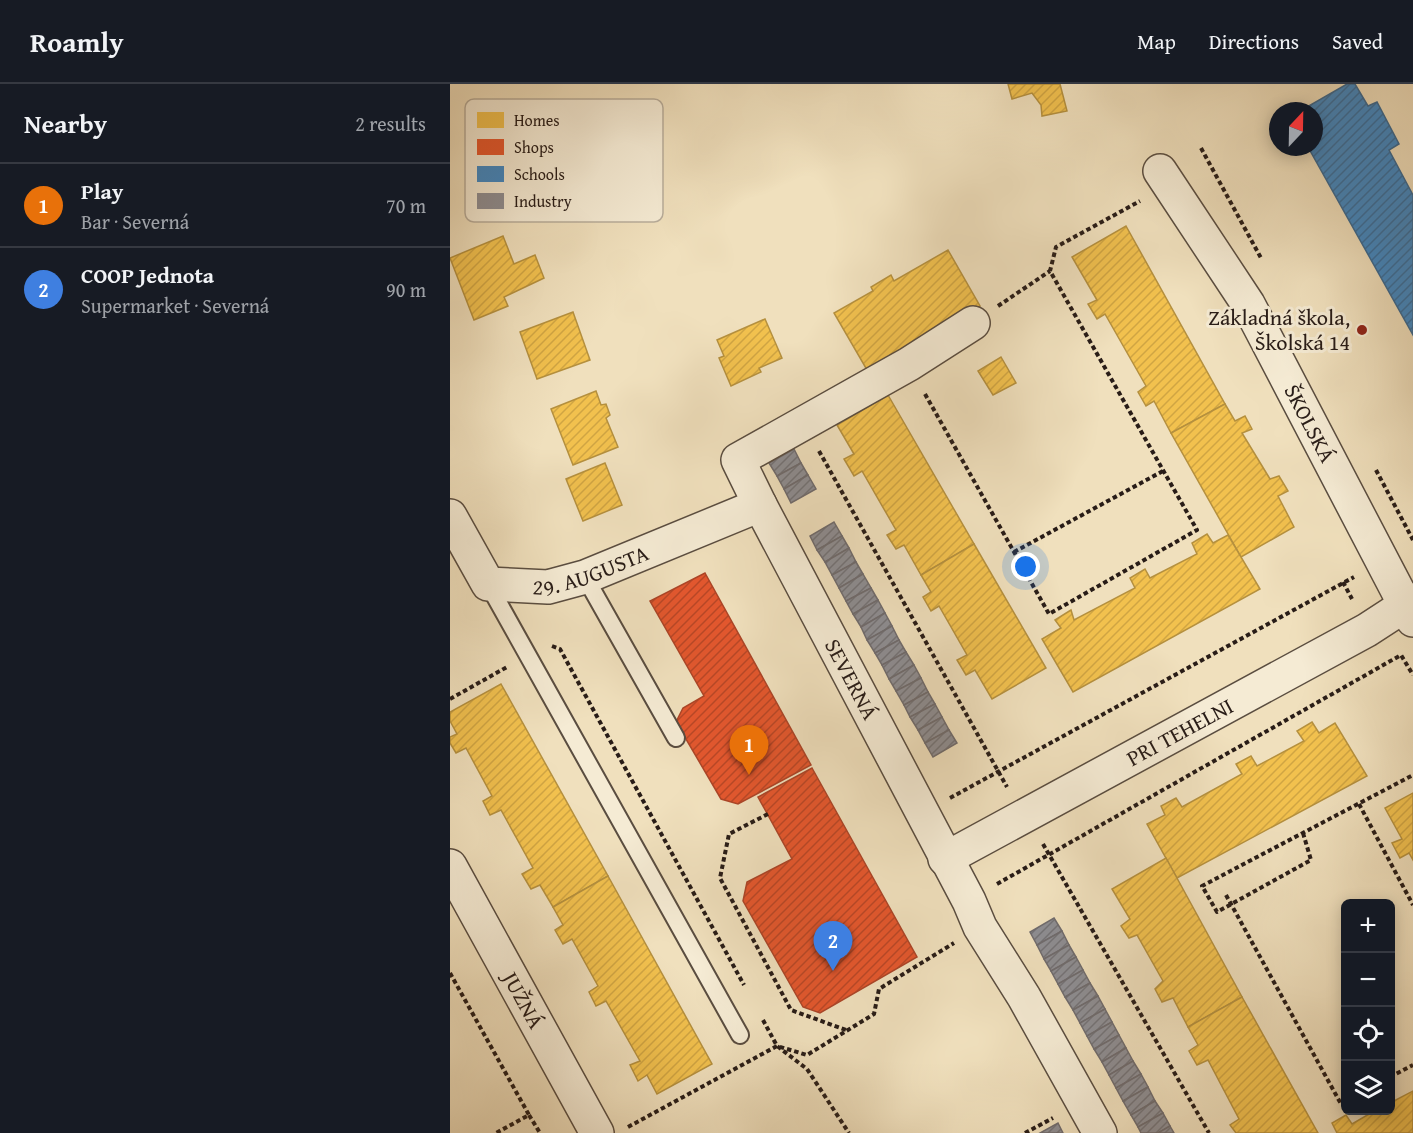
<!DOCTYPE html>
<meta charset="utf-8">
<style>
body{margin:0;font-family:"Gentium Book Plus",serif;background:#20242c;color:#f1f3f6}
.controls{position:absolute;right:18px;bottom:18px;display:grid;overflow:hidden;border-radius:9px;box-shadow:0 3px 15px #0003}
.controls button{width:54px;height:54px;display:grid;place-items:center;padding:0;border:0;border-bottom:2px solid #363941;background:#171b24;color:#f1f3f6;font:30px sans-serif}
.compass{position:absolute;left:819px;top:18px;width:54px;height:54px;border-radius:50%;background:#171b24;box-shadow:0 3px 15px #0003;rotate:22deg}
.you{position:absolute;left:576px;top:483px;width:21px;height:21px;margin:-15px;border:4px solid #fff;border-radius:50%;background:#1a73e8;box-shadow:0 0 0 9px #1a73e833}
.badge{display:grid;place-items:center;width:39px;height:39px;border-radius:50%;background:#c59692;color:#fff;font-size:20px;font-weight:700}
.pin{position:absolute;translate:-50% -50px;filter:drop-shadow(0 2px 3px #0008)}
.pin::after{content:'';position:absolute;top:32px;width:21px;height:18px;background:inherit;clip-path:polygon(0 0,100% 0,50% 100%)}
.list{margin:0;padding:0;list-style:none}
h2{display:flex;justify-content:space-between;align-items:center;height:78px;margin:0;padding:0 24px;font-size:26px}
h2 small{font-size:20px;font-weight:400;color:#9ea1a6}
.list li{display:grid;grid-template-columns:39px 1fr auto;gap:18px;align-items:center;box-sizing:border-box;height:84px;padding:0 24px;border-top:2px solid #363941}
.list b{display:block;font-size:22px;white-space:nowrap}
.list p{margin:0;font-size:20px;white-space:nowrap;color:#9ea1a6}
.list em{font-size:20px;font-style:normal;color:#9ea1a6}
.icon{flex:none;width:33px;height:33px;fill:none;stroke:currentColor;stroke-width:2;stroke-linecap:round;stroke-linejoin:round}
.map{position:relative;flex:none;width:963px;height:1049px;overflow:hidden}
header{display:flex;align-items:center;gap:36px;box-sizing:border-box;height:84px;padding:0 30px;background:#171b24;border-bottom:2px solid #363941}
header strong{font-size:28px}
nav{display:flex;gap:33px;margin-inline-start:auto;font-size:21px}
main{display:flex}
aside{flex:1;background:#171b24}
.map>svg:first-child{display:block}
</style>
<header>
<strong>Roamly</strong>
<nav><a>Map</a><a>Directions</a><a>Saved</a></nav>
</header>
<main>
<aside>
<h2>Nearby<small>2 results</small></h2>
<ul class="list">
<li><span class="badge" style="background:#e8710a">1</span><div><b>Play</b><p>Bar · Severná</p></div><em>70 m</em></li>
<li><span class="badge" style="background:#3f7fe0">2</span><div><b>COOP Jednota</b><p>Supermarket · Severná</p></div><em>90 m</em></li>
</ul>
</aside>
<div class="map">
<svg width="963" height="1049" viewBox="0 0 963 1049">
<defs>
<pattern id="homes-hatch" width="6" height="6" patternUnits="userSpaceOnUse" patternTransform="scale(1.5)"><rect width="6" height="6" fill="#f2c14e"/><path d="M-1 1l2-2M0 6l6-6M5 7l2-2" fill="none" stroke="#d0a543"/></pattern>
<pattern id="shops-hatch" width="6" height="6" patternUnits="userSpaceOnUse" patternTransform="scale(1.5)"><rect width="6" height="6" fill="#e4572e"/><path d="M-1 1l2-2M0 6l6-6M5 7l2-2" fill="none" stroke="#b94726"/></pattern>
<pattern id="schools-hatch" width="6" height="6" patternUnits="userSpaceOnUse" patternTransform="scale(1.5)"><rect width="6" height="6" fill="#3f88c5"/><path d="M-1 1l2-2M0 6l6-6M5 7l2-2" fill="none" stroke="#356e9f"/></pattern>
<pattern id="industry-hatch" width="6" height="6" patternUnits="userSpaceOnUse" patternTransform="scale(1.5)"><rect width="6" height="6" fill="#8d8d92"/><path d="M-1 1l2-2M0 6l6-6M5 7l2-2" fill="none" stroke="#737276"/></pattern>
</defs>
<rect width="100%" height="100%" fill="#f0e0bd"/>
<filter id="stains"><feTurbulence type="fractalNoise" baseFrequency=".00333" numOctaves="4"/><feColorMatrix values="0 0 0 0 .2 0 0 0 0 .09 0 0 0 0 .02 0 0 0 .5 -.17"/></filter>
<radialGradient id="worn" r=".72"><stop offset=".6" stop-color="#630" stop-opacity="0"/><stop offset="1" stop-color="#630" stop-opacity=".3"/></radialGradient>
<g fill="url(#homes-hatch)" stroke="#b5903e" stroke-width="1.5">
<path d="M558,0h52l7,27 -25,5 -1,-11 -9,-12 -20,6z"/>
<path d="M676,142l99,178 -54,29 -17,-32 -8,5 -8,-14 8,-6 -41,-72 -8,5 -9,-15 9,-4 -25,-43z"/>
<path d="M53,152l11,28 21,-9 9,23 -40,19 4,9 -34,14 -24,-62z"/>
<path d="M498,166l32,56 -113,64 -33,-57 39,-22 -2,-4 20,-12 3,6z"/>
<path d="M123,228l17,48 -53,19 -17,-47z"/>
<path d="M315,235l17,39 -23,10 2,4 -30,14 -12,-28 5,-2 -7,-16z"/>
<path d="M551,273l15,26 -23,12 -15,-24z"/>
<path d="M146,307l5,14 5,-1 4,11 -4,3 12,29 -45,18 -22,-56z"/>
<path d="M438,311l86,149 -53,31 -17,-30 -8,4 -9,-14 9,-5 -34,-59 -8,5 -10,-17 10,-5 -17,-29z"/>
<path d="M775,320l10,17 10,-5 7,13 -10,4 28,46 9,-3 9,15 -10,5 16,31 -53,30 -70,-124z"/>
<path d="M155,379l17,42 -39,16 -17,-42z"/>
<path d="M757,450l6,9 15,-8 32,54 -187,103 -31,-53 19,-11 -6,-8 16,-10 3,10 61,-32 -5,-10 15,-9 5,9 47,-24 -5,-11z"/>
<path d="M524,460l72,124 -54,31 -17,-29 -9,5 -9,-15 10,-5 -28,-49 -8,5 -8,-14 8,-5 -10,-17z"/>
<path d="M51,600l107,192 -55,31 -13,-22 -9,4 -9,-15 11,-6 -32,-58 -11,5 -7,-14 9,-5 -26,-48 -10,5 -6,-10v-6l7,-3 -7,-13v-9z"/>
<path d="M862,638l7,11 16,-10 32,53 -190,102 -30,-54 18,-9 -4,-9 15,-8 6,9 60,-33 -6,-10 15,-8 6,10 47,-25 -7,-10z"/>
<path d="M963,709v67l-4,-7 -9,5 -8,-15 10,-4 -17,-31z"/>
<path d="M716,774l76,139 -54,30 -15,-29 -11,4 -7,-13 8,-8 -26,-46 -8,3 -8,-12 9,-7 -18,-30z"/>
<path d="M158,792l104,188 -55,30 -10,-19 -9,6 -8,-16 10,-4 -34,-60 -10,5 -7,-14 9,-6 -26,-47 -9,5 -8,-14 8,-5 -10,-18z"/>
<path d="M792,913l76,136h-82l-6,-8 9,-6 -31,-59 -11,5 -8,-14 9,-6 -10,-18z"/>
<path d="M963,1007v42h-76l-5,-10 14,-8 6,9 24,-14h14v-7z"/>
</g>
<g fill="url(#shops-hatch)" stroke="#ac4527" stroke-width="1.5">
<path d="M255,489l106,192 -73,39 -17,-5 -45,-77 7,-14 21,-12 -54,-95z"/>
<path d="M362,684l105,189 -97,56 -17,-6 -60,-106 4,-19 45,-23 -34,-62z"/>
</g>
<path fill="url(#schools-hatch)" stroke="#386891" stroke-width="1.5" d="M897,0h8l13,22 9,-4 22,42 -10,6 24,45v140l-105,-188h6v-36h-14z"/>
<g fill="url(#industry-hatch)" stroke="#6f6b6d" stroke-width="1.5">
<path d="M344,365l7,14 -24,13 -8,-13z"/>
<path d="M351,379l7,12 -24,14 -7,-13z"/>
<path d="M358,391l8,14 -25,14 -7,-14z"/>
<path d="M384,438l8,14 -25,14 -7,-14z"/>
<path d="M392,452l7,12 -24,14 -8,-12z"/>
<path d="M399,464l7,14 -24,13 -7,-13z"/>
<path d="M406,478l7,12 -24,14 -7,-13z"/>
<path d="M413,490l8,14 -25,13 -7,-13z"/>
<path d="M421,504l7,12 -25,14 -7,-13z"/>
<path d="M428,516l7,13 -24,14 -8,-13z"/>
<path d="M435,529l7,13 -25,14 -6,-13z"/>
<path d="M442,542l7,14 -24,13 -8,-13z"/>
<path d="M449,556l7,12 -24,13 -7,-12z"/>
<path d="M456,568l8,13 -25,14 -7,-14z"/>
<path d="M464,581l7,13 -25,13 -7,-12z"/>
<path d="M471,594l7,14 -24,13 -8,-14z"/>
<path d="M478,608l7,12 -25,13 -6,-12z"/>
<path d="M485,620l7,13 -24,13 -8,-13z"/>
<path d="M492,633l7,13 -24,13 -7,-13z"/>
<path d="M499,646l8,13 -24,14 -8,-14z"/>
<path d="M604,834l8,13 -25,14 -7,-13z"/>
<path d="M612,847l7,14 -25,14 -7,-14z"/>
<path d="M619,861l7,12 -25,14 -7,-12z"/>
<path d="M626,873l7,13 -25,14 -7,-13z"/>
<path d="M633,886l7,13 -25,14 -7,-13z"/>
<path d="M640,899l8,13 -25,14 -8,-13z"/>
<path d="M648,912l7,13 -25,14 -7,-13z"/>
<path d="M655,925l7,13 -25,14 -7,-13z"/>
<path d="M662,938l7,13 -25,14 -7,-13z"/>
<path d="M669,951l7,13 -24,14 -8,-13z"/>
<path d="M676,964l7,13 -24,14 -7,-13z"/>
<path d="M683,977l8,13 -25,14 -7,-13z"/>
<path d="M691,990l7,13 -25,14 -7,-13z"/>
<path d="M698,1003l7,14 -24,14 -8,-14z"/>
<path d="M705,1017l8,12 -25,14 -7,-12z"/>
<path d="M713,1029l7,13 -12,7h-17l-3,-6z"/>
<path d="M608,1039l5,10h-23z"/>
<path d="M720,1042l4,7h-16z"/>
</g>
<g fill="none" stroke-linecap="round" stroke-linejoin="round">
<defs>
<g id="service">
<path d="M135,493l91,161"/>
<path d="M38,500l252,451"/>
</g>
<g id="minor">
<path id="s1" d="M710,87l88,133 165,316"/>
<path id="s2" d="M523,239l-64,41 -171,96 22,45 209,396 11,26 44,70 76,136"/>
<path id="s3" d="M0,432l38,68 60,3 37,-10 175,-72"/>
<path id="s4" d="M495,775l422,-229 46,-30"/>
<path id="s5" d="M0,782l147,267"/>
</g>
</defs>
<use href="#service" stroke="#5a4d40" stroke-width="20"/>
<use href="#minor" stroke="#5a4d40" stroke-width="36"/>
<g stroke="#281c17" stroke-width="4" stroke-dasharray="4.5 3" stroke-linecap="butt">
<path d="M751,64l60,110"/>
<path d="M548,222l52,-35"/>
<path d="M475,310l124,220 148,-84 -147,-259 6,-24 84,-46"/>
<path d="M369,367l188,336"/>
<path d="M926,386l37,70"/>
<path d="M564,468l149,-81"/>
<path d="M893,498l9,17"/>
<path d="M102,562l8,3 184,336"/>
<path d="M0,615l57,-32"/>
<path d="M500,714l404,-221"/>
<path d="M909,720l54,101"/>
<path d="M318,730l-39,20 -9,44 71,132 55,20"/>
<path d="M853,749l8,27 -94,52 -15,-26 211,-111"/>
<path d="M593,760l166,289"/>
<path d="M547,800l404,-229 12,20"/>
<path d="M776,811l115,209 5,-2"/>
<path d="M0,889l79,142 -33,18"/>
<path d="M313,936l14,26 30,23 42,64"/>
<path d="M940,993l23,-12"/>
<path d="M79,1031l11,18"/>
<path d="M178,1043l149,-81 30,9 67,-41 5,-25 75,-46"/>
<path d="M575,1049l28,-15"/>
</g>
<use href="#service" stroke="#f5ebd4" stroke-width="16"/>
<use href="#minor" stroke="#f5ebd4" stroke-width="33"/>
</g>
<circle fill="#8f2418" stroke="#f5ebd4" stroke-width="2" cx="912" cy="246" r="6"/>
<g text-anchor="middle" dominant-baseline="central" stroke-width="6" stroke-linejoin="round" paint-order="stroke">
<g font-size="22" fill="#281c17" stroke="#f5ebd4" text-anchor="end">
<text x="900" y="233">Základná škola,<tspan x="900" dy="25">Školská 14</tspan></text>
</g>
<g font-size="22" fill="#281c17" stroke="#f5ebd4">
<text stroke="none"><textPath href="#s1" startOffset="294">ŠKOLSKÁ</textPath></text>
<text stroke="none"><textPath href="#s3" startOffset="183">29. AUGUSTA</textPath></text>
<text stroke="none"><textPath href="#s2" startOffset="519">SEVERNÁ</textPath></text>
<text stroke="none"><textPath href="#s4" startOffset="267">PRI TEHELNI</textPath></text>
<text stroke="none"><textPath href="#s5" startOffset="153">JUŽNÁ</textPath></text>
</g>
</g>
<rect x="15" y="15" width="198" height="123" rx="9" fill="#f5ebd4" stroke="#b8ad9b" stroke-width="1.5"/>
<rect x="27" y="28" width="27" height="16" fill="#f2c14e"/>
<rect x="27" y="55" width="27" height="16" fill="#e4572e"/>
<rect x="27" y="82" width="27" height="16" fill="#3f88c5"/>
<rect x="27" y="109" width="27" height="16" fill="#8d8d92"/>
<g font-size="16" fill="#281c17">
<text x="64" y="42">Homes</text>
<text x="64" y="69">Shops</text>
<text x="64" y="96">Schools</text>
<text x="64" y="123">Industry</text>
</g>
<rect width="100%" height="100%" filter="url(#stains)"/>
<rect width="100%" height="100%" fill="url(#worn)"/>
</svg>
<div class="controls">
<button>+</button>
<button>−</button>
<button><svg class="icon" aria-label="locate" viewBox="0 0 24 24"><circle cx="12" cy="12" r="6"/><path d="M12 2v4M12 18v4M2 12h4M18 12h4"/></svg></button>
<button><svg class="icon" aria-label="layers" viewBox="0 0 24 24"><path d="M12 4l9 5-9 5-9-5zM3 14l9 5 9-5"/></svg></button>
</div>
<svg class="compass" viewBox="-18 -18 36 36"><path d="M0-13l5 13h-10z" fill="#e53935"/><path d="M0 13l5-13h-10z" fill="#9ea1a6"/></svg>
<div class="you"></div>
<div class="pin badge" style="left:299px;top:691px;background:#e8710a">1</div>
<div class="pin badge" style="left:383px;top:887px;background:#3f7fe0">2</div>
</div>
</main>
